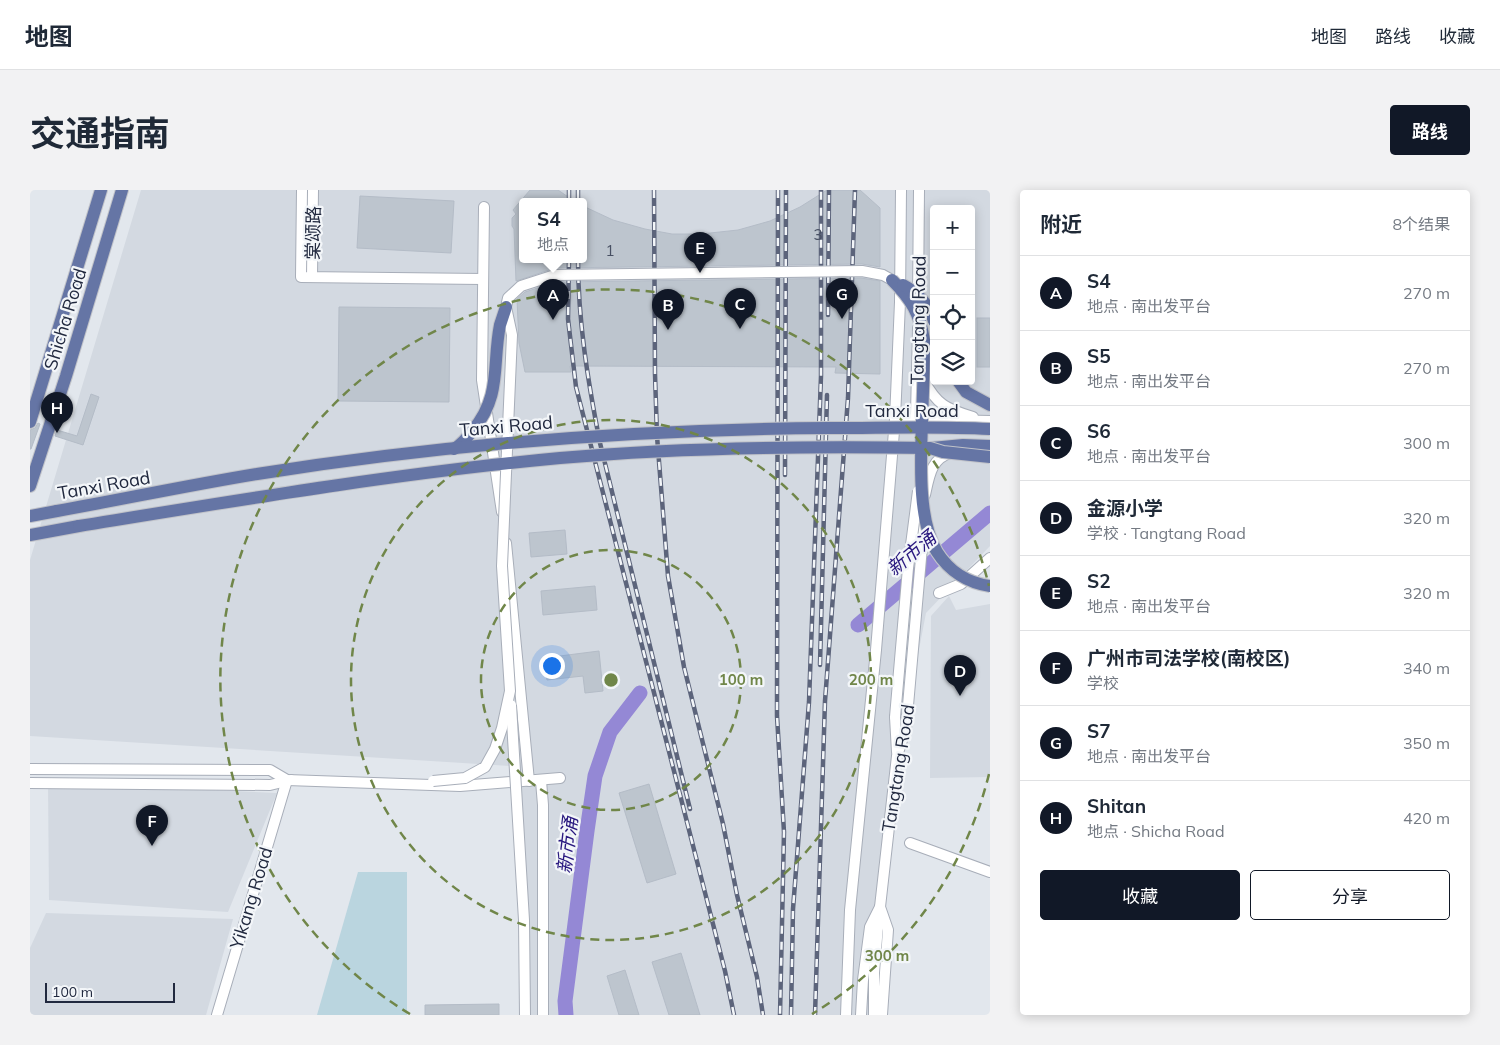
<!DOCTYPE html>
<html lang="zh">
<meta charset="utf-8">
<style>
body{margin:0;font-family:Mulish,"Noto Sans SC",sans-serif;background:#f2f2f3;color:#1f2937}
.controls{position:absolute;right:15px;top:15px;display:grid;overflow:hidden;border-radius:5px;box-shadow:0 2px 12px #0003}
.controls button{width:45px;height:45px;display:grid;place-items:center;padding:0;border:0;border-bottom:1px solid #e0e1e3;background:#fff;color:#1f2937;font:25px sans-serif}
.scale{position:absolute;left:15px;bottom:12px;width:130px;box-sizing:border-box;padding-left:5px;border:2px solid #21293f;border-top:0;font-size:14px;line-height:18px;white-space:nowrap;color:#21293f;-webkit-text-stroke:4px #f3f6f9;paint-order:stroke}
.you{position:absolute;left:521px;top:475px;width:18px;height:18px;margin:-12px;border:4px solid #fff;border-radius:50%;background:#1a73e8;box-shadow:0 0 0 8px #1a73e833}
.badge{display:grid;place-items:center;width:32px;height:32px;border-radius:50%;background:#111827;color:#fff;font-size:16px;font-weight:700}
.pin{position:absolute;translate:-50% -41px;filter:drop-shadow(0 1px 2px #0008)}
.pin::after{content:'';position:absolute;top:26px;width:18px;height:15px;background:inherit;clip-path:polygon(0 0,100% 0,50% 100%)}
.popup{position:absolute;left:489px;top:8px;width:68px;height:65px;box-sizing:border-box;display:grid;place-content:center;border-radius:5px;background:#fff;filter:drop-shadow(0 1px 4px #0005);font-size:16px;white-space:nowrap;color:#747a83}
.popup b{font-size:19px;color:#1f2937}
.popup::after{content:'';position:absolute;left:50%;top:100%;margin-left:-10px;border:10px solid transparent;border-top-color:#fff}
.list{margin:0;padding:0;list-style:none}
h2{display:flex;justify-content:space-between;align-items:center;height:65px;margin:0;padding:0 20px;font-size:21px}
h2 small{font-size:16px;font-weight:400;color:#747a83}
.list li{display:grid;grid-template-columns:32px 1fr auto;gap:15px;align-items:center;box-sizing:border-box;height:75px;padding:0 20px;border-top:1px solid #e0e1e3}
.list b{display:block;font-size:19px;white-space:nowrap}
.list p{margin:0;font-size:16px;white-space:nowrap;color:#747a83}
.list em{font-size:16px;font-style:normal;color:#747a83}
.actions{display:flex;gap:10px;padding:15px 20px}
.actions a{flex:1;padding:11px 0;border:1px solid #111827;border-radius:5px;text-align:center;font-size:18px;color:#111827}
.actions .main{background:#111827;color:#fff}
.icon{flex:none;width:28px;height:28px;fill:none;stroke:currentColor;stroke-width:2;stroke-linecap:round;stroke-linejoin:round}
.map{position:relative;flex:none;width:960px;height:825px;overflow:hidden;border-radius:5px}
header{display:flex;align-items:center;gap:30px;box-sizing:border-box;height:70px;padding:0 25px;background:#fff;border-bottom:1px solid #e0e1e3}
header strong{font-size:24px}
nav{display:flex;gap:28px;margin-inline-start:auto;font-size:18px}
.intro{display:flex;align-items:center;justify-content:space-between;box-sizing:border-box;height:120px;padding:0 30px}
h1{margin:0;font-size:35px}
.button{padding:12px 22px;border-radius:5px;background:#111827;color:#fff;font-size:18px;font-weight:700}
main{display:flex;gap:30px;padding:0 30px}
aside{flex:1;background:#fff;border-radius:5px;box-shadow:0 2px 12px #0003}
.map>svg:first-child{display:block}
</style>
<header>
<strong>地图</strong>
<nav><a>地图</a><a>路线</a><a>收藏</a></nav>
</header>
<div class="intro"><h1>交通指南</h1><a class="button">路线</a></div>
<main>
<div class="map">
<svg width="960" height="825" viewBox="0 0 960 825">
<rect width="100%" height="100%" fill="#e2e7ed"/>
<g fill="#d3d9e1" fill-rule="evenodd">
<path d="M111,0h849v356l-64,67 -43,225 -2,177h-354l-16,-249 -481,-30v-176zM493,11h60v58h-60zM904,19h37v172h-37z"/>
<path d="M919,406l7,14 34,-6v173l-60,1 1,-162z"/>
<path d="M18,593l229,10 -49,119 -179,-12z"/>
<path d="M16,723l187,6 -27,96h-176v-67z"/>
</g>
<path fill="#bad5df" d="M328,682h49v143h-90z"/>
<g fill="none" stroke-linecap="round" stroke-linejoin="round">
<g stroke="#9488d5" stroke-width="15">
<path d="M828,435l132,-112"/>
<path d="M536,825l-1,-14 22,-170 8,-55 15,-44 30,-39"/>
</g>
</g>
<g fill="#bdc5ce" stroke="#b4bcc7">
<path d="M500,0h28l16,11h-51v58h60v-53l30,14 32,9 27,5h29l37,-4 32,-9 30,-14 27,-17h33l20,18v59l-18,-3 -307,4 -39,13 -2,-52 -2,-3v-8l4,-4 -3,-4z"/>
<path d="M330,6l94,5 -3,52 -94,-5z"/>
<path d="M831,88l19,3v93l-45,-1 1,-6 -266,-1 1,6h-46l-6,-29 -2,-44 8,-7 31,-10z"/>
<path d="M309,117l111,1 -1,94 -111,-1z"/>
<rect x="947" y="128" width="13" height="49"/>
<path d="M61,204l8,3 -16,48 -28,-9 2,-6 20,6z"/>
<path d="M8,233l2,1 -9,25h-1v-19l5,-2z"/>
<path d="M535,340l2,24 -36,3 -2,-24z"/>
<path d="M565,396l2,24 -54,5 -2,-24z"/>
<path d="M569,461l4,40 -18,2 -2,-17 -36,4 -3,-22z"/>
<path d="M619,594l27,90 -29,9 -28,-90z"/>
<path d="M651,763l19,62h-31l-17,-53z"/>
<path d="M595,780l14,45h-20l-12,-39z"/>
<path d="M469,814v11h-74v-10z"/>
</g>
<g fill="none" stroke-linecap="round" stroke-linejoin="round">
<defs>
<g id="minor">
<path d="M272,0l-1,87 182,2"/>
<path d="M454,17l-2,173 20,132"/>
<path d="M282,87l1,-87"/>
<path d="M888,111l1,-111"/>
<path d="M893,189c14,26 23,30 50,38"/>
<path d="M886,224l2,-86"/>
<path d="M865,229l95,2"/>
<path d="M895,305c4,-18 6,-37 26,-42"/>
<path d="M476,353l23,238"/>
<path d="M909,403l22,-9 29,-26"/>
<path d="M865,527l2,35"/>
<path d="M0,579l240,1 17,10 173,6 100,-8"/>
<path d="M511,591l2,24v210"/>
<path d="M0,593l240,2 21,-5"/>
<path d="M880,653l80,29"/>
<path d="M187,825l70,-235"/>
<path d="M816,825l4,-105 26,-260 19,-231 5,-117 1,-112"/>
<path d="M831,825l2,-35 7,-53 10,-20"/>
<path d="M844,825v-42l5,-59"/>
<path d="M852,825l6,-85 -8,-23 17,-151 9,-28 16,-181 -2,-34"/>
</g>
<g id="major">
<path d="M928,191l8,11 24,13"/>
<path d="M0,232l71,-232"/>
<path d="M902,258l31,-3 27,1"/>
<path d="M0,296l36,-110 56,-186"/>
<path d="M0,326l27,-5"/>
<path d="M0,345l49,-9"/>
</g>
</defs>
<use href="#minor" stroke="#a8aeb9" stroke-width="12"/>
<use href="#major" stroke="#c1c3c9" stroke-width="14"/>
<use href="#minor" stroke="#fff" stroke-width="10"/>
<use href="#major" stroke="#6575a5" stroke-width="12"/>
<defs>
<g id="rail">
<path d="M539,0v11"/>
<path d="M548,0v11"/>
<path d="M624,0l1,184 2,62 11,140 16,91 39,157 14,71 20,82 6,38"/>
<path d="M748,0l-1,526 7,116 -4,183"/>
<path d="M539,69l-1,60 8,68 149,584 9,44"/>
<path d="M548,69c0,62 10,123 22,184l90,366"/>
<path d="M798,125l1,-125"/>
<path d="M755,285l1,-285"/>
<path d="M790,475l7,-270"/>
<path d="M761,825l2,-106 16,-207 12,-326v-186"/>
<path d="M785,825l10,-314 23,-303 7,-208"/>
</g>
</defs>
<use href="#rail" stroke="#5c647b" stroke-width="4.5"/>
<use href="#rail" stroke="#f3f6f9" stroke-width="2.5" stroke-dasharray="8" stroke-linecap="butt"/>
<defs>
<g id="minor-bridge">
<path d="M481,515l13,215 1,95"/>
<path d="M865,527l13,-149 10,-77"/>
<path d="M403,591l32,-3 20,-11 10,-18 7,-21 8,-37 -8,-125 10,-231 -6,-28 2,-9 13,-12 34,-11 307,-4 21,4 9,5"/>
</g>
<g id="major-bridge">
<path d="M862,90c19,19 28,34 32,60 0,27 -1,54 -2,80 -1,38 -5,99 15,132 12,19 31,31 53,34"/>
<path d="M873,95c15,8 26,20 31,36"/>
<path d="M424,259c8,-5 13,-11 19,-19 29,-35 19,-65 27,-105 2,-6 4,-12 6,-18"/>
<path d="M27,321c67,-12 133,-26 200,-37 189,-30 381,-45 573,-46 53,0 107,-2 160,1"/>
<path d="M49,336c160,-26 320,-53 481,-68 123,-11 247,-12 370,-10l13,4 47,5"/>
</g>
</defs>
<use href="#minor-bridge" stroke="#a8aeb9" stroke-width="12" stroke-linecap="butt"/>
<use href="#major-bridge" stroke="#c1c3c9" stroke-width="14" stroke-linecap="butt"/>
<use href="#minor-bridge" stroke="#fff" stroke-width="10"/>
<use href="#major-bridge" stroke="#6575a5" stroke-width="12"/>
</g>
<g fill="none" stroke="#708649" stroke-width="2.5" stroke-dasharray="9 6">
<circle cx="581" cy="490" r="130"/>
<circle cx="581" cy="490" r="260"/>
<path d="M959 584A390 390 0 0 1 782 824M380 824A390 390 0 1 1 959 396"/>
</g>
<g text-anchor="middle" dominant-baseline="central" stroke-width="4.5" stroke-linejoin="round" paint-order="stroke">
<g font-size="15" fill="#485063">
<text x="788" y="44">3</text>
<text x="580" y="60">1</text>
</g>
<g font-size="18" fill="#21293f" stroke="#f3f6f9">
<text transform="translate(283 43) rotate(-89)">棠颂路</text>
<text transform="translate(35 129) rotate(-73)">Shicha Road</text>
<text transform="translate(888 130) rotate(-89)">Tangtang Road</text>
<text x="882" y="220">Tanxi Road</text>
<text transform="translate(476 236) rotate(-5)">Tanxi Road</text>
<text transform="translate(74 295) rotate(-10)">Tanxi Road</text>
<text transform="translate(868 578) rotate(-81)">Tangtang Road</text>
<text transform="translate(221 708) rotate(-73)">Yikang Road</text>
</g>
<g font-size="19" font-style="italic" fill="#29187f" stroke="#f3f6f9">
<text transform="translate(881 363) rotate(-40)">新市涌</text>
<text transform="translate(537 655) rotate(-83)">新市涌</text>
</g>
</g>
<circle cx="581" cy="490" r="8" fill="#708649" stroke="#f3f6f9" stroke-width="2.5"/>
<g font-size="15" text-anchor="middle" font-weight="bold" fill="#708649" stroke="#f3f6f9" stroke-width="4.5" stroke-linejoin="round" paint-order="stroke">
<text x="711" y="495">100 m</text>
<text x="841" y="495">200 m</text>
<text x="857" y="771">300 m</text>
</g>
</svg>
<div class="controls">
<button>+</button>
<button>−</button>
<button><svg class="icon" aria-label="locate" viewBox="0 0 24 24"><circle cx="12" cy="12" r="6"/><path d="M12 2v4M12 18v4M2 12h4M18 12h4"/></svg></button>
<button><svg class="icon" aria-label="layers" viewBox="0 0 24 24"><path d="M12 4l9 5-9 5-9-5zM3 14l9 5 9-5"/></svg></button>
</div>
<div class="scale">100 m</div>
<div class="you"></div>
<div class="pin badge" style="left:523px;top:130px">A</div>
<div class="popup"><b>S4</b>地点</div>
<div class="pin badge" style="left:638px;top:140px">B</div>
<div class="pin badge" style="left:710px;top:139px">C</div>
<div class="pin badge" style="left:930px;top:506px">D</div>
<div class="pin badge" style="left:670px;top:83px">E</div>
<div class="pin badge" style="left:122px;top:656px">F</div>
<div class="pin badge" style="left:812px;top:129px">G</div>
<div class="pin badge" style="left:27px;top:243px">H</div>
</div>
<aside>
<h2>附近<small>8个结果</small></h2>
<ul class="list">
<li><span class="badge">A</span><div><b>S4</b><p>地点 · 南出发平台</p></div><em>270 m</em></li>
<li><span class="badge">B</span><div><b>S5</b><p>地点 · 南出发平台</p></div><em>270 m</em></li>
<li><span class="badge">C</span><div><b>S6</b><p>地点 · 南出发平台</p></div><em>300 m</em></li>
<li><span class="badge">D</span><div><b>金源小学</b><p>学校 · Tangtang Road</p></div><em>320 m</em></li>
<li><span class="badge">E</span><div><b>S2</b><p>地点 · 南出发平台</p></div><em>320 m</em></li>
<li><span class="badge">F</span><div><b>广州市司法学校(南校区)</b><p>学校</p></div><em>340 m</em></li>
<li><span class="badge">G</span><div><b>S7</b><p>地点 · 南出发平台</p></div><em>350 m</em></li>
<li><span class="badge">H</span><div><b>Shitan</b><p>地点 · Shicha Road</p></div><em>420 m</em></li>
</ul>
<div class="actions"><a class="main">收藏</a><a>分享</a></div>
</aside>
</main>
